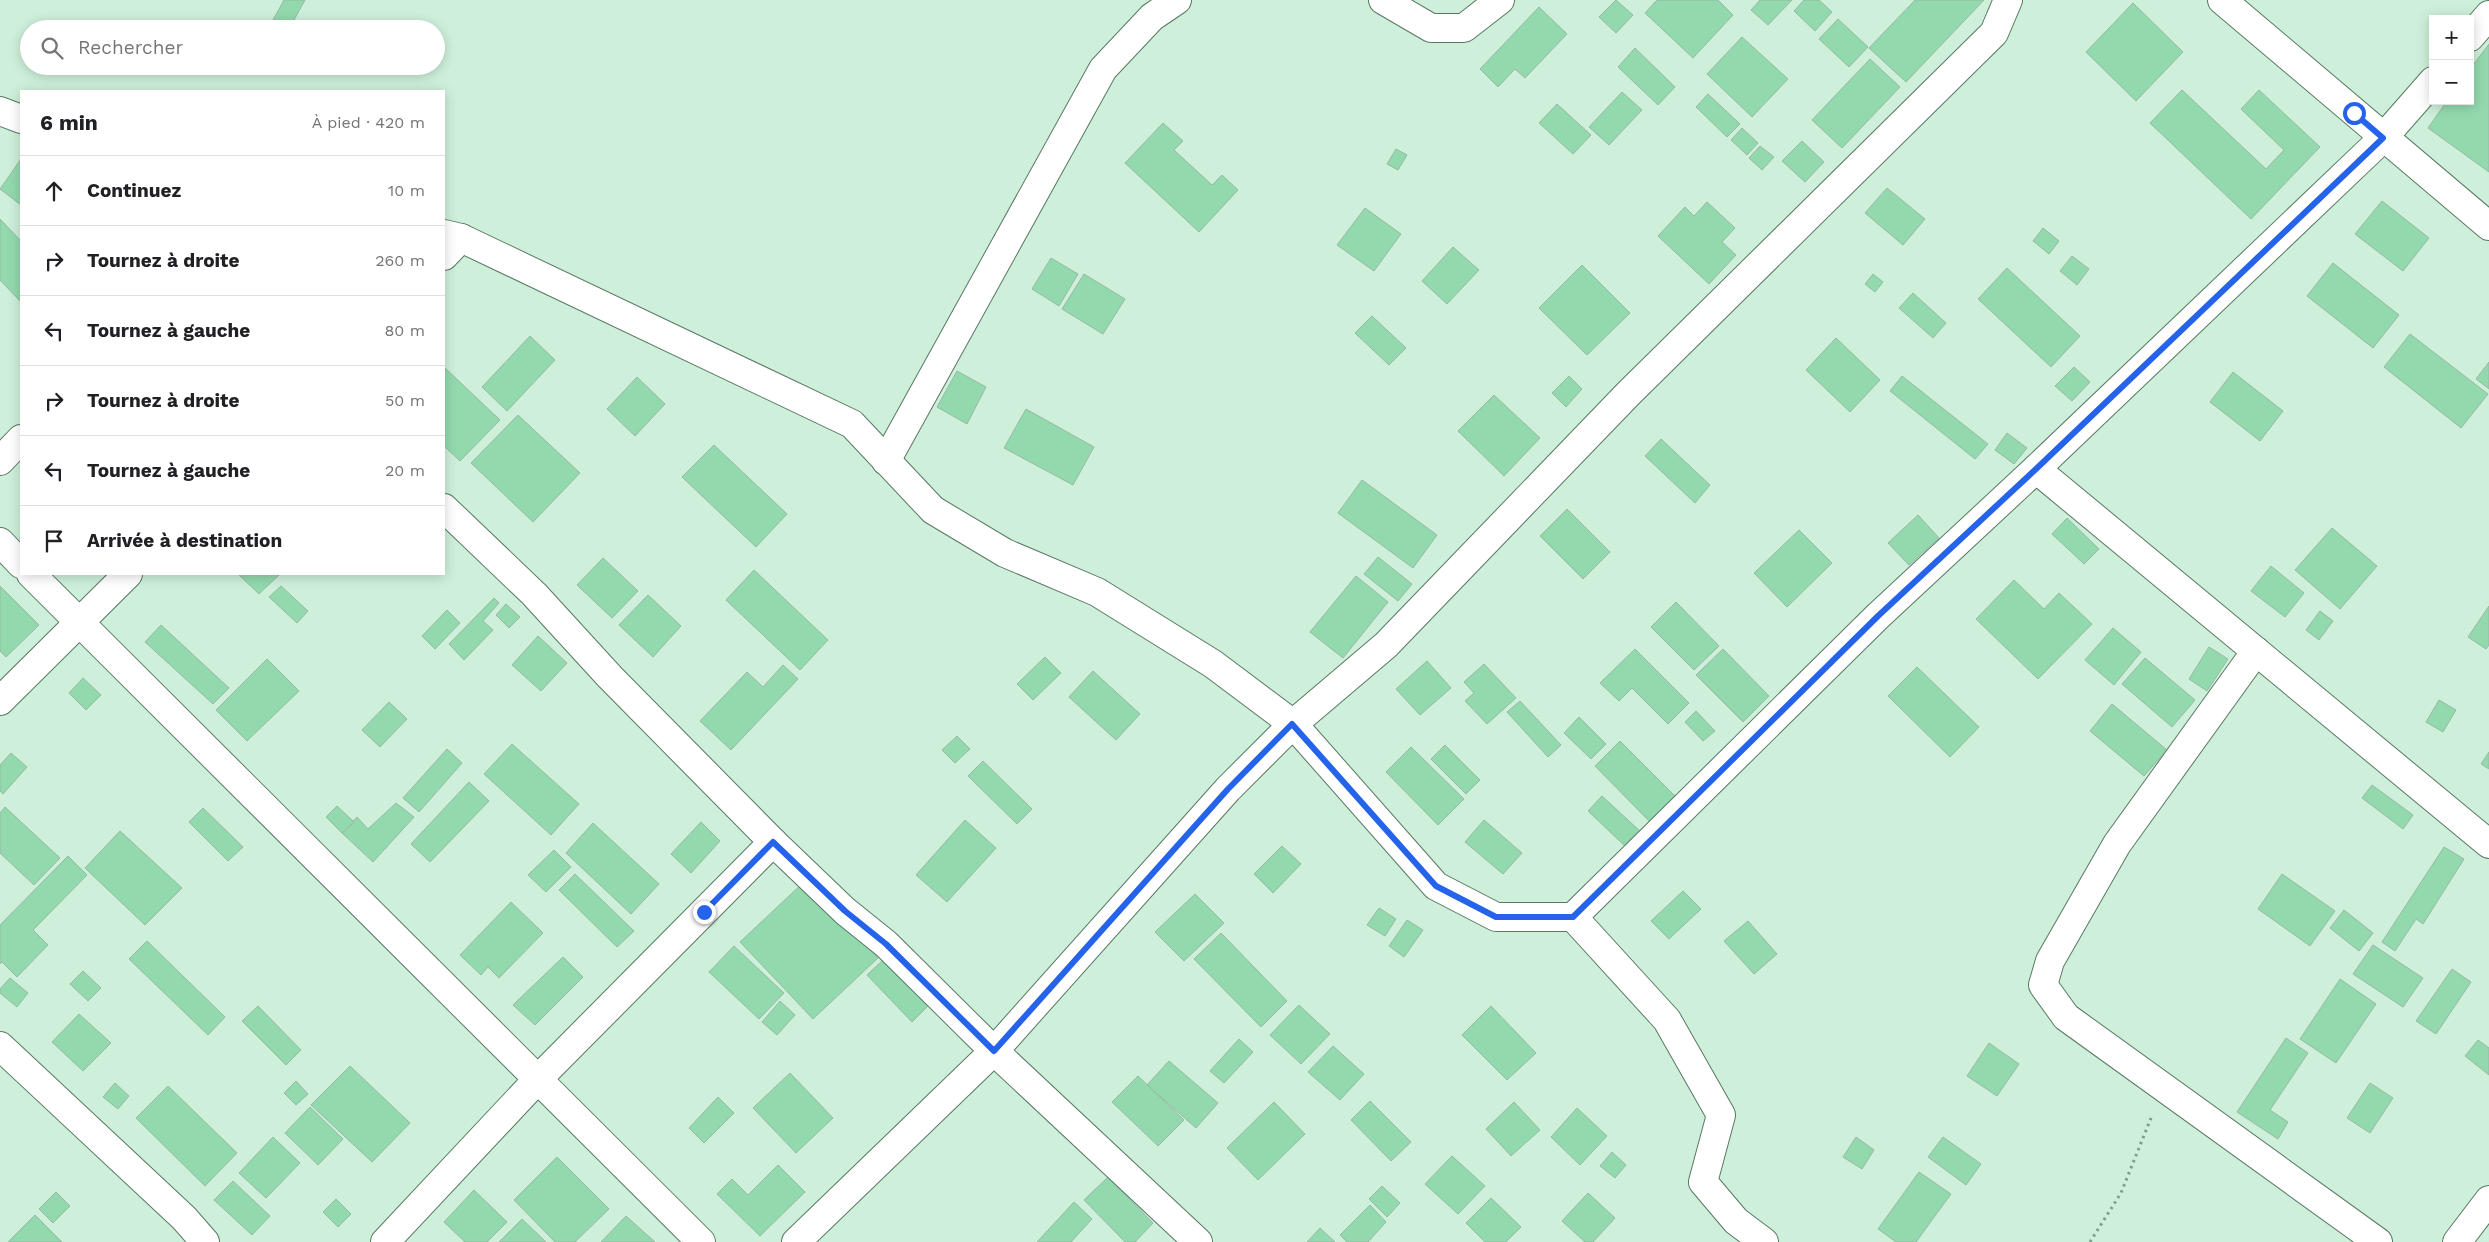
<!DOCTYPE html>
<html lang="fr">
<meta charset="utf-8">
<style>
body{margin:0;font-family:"Work Sans",sans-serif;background:#f6f6f6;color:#202124}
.controls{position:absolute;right:15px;top:15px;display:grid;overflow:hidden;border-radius:0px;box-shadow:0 2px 12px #0003}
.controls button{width:45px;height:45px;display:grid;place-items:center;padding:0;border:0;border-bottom:1px solid #e0e0e0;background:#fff;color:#202124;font:25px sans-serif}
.stop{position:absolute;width:15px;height:15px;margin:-11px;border:4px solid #2563eb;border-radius:50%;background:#fff}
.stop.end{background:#2563eb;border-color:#fff;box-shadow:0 1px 5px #0008}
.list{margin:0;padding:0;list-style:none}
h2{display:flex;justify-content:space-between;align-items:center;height:65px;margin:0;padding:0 20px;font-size:21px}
h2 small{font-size:16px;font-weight:400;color:#757577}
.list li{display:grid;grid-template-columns:32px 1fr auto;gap:15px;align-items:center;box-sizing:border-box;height:70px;padding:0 20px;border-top:1px solid #e0e0e0}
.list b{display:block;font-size:19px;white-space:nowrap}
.list em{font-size:16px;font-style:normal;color:#757577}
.icon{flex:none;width:28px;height:28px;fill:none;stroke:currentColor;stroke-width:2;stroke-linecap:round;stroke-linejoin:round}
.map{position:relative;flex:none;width:2489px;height:1242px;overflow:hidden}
.search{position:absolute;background:#fff;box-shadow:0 2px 12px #0003;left:20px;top:20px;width:425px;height:55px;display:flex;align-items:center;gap:12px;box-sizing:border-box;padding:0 18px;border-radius:28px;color:#757577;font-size:19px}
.panel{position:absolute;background:#fff;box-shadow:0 2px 12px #0003;left:20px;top:90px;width:425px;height:485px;border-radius:0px}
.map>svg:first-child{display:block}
</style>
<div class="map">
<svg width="2489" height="1242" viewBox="0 0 2489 1242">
<rect width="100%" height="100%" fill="#cef0da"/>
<g fill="#93d9ae" stroke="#98b8a4">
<path d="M284,0h21l-16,29h-21z"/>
<path d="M1616,0l17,15 -17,18 -17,-16z"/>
<path d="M1657,0h61l15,15 -40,43 -48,-45z"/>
<path d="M1760,0h32l-24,25 -17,-15z"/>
<path d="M1804,0h15l13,12 -17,19 -21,-20z"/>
<path d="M1915,0h69l-78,82 -37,-34z"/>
<path d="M2133,3l50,49 -47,49 -50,-49z"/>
<path d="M1539,7l28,27 -42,44 -10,-9 -17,18 -18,-18z"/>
<path d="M1838,19l30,28 -19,20 -30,-28z"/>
<path d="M1742,37l46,42 -36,38 -45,-43z"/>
<path d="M2489,44v128l-61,-44 19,-27h23v-32z"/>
<path d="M1635,48l40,39 -17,18 -40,-38z"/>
<path d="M1870,59l30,28 -58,61 -30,-28z"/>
<path d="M2182,90l84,79 18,-19 -43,-41 18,-19 61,57 -69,72 -101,-96z"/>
<path d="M1622,92l20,18 -33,35 -20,-18z"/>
<path d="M1708,94l32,30 -13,13 -31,-30z"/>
<path d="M1557,104l34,31 -18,19 -34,-31z"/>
<path d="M1163,123l20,18 -9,9 38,35 10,-10 16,15 -39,42 -74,-69z"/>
<path d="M1742,128l16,15 -11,12 -16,-15z"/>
<path d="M1802,141l22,21 -19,20 -23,-21z"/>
<path d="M1760,146l14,11 -12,13 -13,-12z"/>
<path d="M1396,149l11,6 -9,15 -11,-6z"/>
<path d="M21,159v46l-21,-16z"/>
<path d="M1887,188l38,31 -22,26 -38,-32z"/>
<path d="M2382,201l47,37 -26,33 -48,-37z"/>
<path d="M1707,202l28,26 -13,14 14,13 -27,29 -51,-48 27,-29 9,9z"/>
<path d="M1365,208l36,26 -27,37 -37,-26z"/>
<path d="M0,219l21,22v61l-21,-22z"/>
<path d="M2043,228l16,13 -10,13 -16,-13z"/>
<path d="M1453,247l26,23 -32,34 -25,-23z"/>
<path d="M2072,256l17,13 -12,16 -17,-14z"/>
<path d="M1051,258l27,16 -19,32 -27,-17z"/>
<path d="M2333,263l66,52 -26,33 -66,-52z"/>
<path d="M1582,265l48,48 -43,42 -48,-47z"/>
<path d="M2007,268l73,68 -29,31 -73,-68z"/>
<path d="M1084,274l41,25 -22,35 -41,-25z"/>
<path d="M1873,274l10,8 -8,10 -10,-8z"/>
<path d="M1913,293l33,30 -13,15 -34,-30z"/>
<path d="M1372,316l34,32 -17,17 -34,-32z"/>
<path d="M2410,334l78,60 -27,34 -77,-61z"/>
<path d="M530,336l25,24 -48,51 -25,-24z"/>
<path d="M1836,338l44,42 -30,32 -44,-42z"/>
<path d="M2489,362v27l-13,-10z"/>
<path d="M444,367l56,53 -40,41 -16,-15z"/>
<path d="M2074,367l16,15 -18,19 -17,-15z"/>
<path d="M957,371l29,16 -19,37 -30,-17z"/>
<path d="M2233,372l50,39 -23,30 -50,-39z"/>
<path d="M1569,376l13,13 -16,18 -14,-14z"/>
<path d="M1902,376l86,68 -13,15 -85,-68z"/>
<path d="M637,377l28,27 -30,32 -28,-27z"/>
<path d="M1494,395l46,43 -36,38 -46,-45z"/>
<path d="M1026,409l68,38 -21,38 -69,-37z"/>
<path d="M518,415l62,58 -47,49 -62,-59z"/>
<path d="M2007,433l20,15 -13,16 -19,-14z"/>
<path d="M1661,439l49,46 -15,18 -50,-47z"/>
<path d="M714,445l73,69 -31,33 -74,-70z"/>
<path d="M1362,480l75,55 -24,33 -75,-55z"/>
<path d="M1567,509l43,43 -27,27 -43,-43z"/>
<path d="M1918,515l21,23 -30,27 -21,-22z"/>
<path d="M2067,518l32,31 -15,15 -32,-30z"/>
<path d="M2332,528l45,38 -37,43 -45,-39z"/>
<path d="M1799,530l33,33 -45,44 -33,-34z"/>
<path d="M1378,557l34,27 -14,17 -34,-27z"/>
<path d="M603,558l35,33 -26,27 -35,-33z"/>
<path d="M2271,566l33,27 -19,24 -34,-26z"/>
<path d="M754,570l74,70 -28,30 -74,-70z"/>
<path d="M238,574h42l-21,20z"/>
<path d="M1356,576l32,26 -45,56 -33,-26z"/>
<path d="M2014,580l30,29 15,-16 33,31 -54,55 -62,-60z"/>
<path d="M0,586l39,39 -33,32 -6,-6z"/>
<path d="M281,586l27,25 -11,12 -28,-26z"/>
<path d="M648,595l33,31 -28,31 -34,-32z"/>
<path d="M494,598l5,5 -16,18 10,9 -29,30 -15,-16z"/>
<path d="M1676,602l43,44 -25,24 -43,-43z"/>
<path d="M506,604l14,13 -11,11 -13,-13z"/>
<path d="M2489,606v39l-3,4 -18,-12z"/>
<path d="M447,610l13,13 -25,26 -13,-13z"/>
<path d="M2320,611l13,10 -14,19 -13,-10z"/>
<path d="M161,625l68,63 -16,16 -68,-62z"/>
<path d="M2113,628l28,24 -27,33 -29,-25z"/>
<path d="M538,636l29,27 -26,28 -29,-26z"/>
<path d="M2209,647l19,12 -21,32 -18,-12z"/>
<path d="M1635,649l54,54 -21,21 -36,-36 -13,13 -19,-18z"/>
<path d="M1723,649l46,47 -26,26 -47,-47z"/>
<path d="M1045,657l16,16 -28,27 -16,-16z"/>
<path d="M2145,658l50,42 -23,27 -50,-43z"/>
<path d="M267,659l32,32 -52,50 -31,-31z"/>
<path d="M1427,661l24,27 -31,27 -24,-26z"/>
<path d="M1484,664l32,34 -29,26 -22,-23 9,-8 -10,-11z"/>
<path d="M783,665l15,14 -67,71 -31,-29 47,-49 16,15z"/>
<path d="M1917,667l62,60 -29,30 -62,-61z"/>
<path d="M1093,671l47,43 -24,26 -47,-43z"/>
<path d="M83,678l18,17 -15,15 -17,-17z"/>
<path d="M2439,700l17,10 -13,22 -17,-10z"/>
<path d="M1520,701l41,44 -13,12 -41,-45z"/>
<path d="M389,702l18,17 -27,28 -18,-17z"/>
<path d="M2112,704l55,46 -23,26 -54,-45z"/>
<path d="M1696,711l19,20 -12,10 -18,-19z"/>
<path d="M1579,717l27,27 -15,15 -27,-26z"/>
<path d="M957,736l13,13 -15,14 -13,-13z"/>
<path d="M1620,741l58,58 -25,26 -58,-59z"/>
<path d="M512,744l67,60 -28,31 -67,-61z"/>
<path d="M1445,745l35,35 -14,14 -35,-35z"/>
<path d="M1411,747l53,52 -26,26 -52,-53z"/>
<path d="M447,749l15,14 -43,49 -16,-14z"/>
<path d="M2489,752v17l-8,-5z"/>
<path d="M11,753l16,14 -24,27 -3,-3v-26z"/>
<path d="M983,761l49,48 -15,15 -49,-48z"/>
<path d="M469,782l20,19 -59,61 -19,-18z"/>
<path d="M2372,785l41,30 -10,14 -41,-31z"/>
<path d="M1602,796l39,36 -15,15 -38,-36z"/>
<path d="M396,803l18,14 -41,45 -31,-29 15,-16 11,12z"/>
<path d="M337,806l17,16 -12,11 -16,-16z"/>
<path d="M5,807l55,51 -26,27 -34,-32v-40z"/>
<path d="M203,808l40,39 -15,14 -39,-39z"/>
<path d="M965,820l31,28 -49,54 -31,-27z"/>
<path d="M1484,820l38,33 -19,21 -38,-32z"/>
<path d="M701,822l19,19 -29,32 -20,-19z"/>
<path d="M593,823l66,61 -28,30 -65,-61z"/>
<path d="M120,831l62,57 -37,37 -60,-57z"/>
<path d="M1282,846l19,18 -28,29 -19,-19z"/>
<path d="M2444,847l20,12 -41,65 -7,-5 -21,32 -13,-9z"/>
<path d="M554,850l17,17 -25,25 -18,-17z"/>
<path d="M68,856l19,19 -54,55 15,15 -31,32 -15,-15 -2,2v-39z"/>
<path d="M575,874l59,57 -17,16 -58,-57z"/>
<path d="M2282,874l53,37 -25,35 -52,-37z"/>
<path d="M805,881l73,77 -65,61 -73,-77z"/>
<path d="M1683,891l18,18 -32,30 -18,-18z"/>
<path d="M1195,894l29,29 -40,38 -29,-29z"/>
<path d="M511,902l32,31 -44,45 -11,-11 -7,8 -21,-20z"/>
<path d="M1379,908l17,11 -11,17 -18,-11z"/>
<path d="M2344,910l29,23 -14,18 -29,-23z"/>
<path d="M1407,920l16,10 -19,27 -15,-11z"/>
<path d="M1748,921l29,33 -23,20 -30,-33z"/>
<path d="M1221,933l66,68 -26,26 -67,-68z"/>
<path d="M147,941l78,76 -17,18 -79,-76z"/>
<path d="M2373,945l50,33 -20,29 -50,-33z"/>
<path d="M734,946l50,47 -25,26 -50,-47z"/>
<path d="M563,957l20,20 -48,48 -22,-20z"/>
<path d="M883,960l45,46 -16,16 -45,-47z"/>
<path d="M2452,969l19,13 -35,52 -20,-13z"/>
<path d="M83,971l18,17 -13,13 -18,-17z"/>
<path d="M10,978l18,15 -11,14 -17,-14v-4z"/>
<path d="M2340,979l36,25 -40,59 -36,-24z"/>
<path d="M780,1001l15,14 -18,20 -15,-13z"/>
<path d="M1299,1005l31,29 -29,30 -31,-29z"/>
<path d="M258,1006l43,44 -15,15 -44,-44z"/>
<path d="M1491,1006l45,47 -29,27 -45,-45z"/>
<path d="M79,1014l32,29 -28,28 -31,-29z"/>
<path d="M2286,1038l22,15 -38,57 18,12 -10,17 -41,-27z"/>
<path d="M1239,1039l14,13 -29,31 -14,-12z"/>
<path d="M2478,1040l11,8v27l-24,-19z"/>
<path d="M1989,1043l30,21 -22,32 -30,-20z"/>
<path d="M1333,1046l31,28 -24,26 -32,-28z"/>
<path d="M1169,1061l49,42 -22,25 -49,-43z"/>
<path d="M350,1066l60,57 -38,39 -61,-57z"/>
<path d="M790,1073l43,45 -37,35 -43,-45z"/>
<path d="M1138,1076l46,44 -26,26 -46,-44z"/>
<path d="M296,1081l12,13 -12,11 -12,-12z"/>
<path d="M115,1083l14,13 -11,13 -15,-12z"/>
<path d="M2370,1083l23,15 -23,35 -23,-15z"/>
<path d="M168,1086l69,67 -32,33 -69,-68z"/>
<path d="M718,1097l16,16 -30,30 -15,-15z"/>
<path d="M1370,1101l41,41 -20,19 -40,-41z"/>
<path d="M1274,1102l31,32 -47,46 -31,-32z"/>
<path d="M1514,1102l26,28 -29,26 -25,-27z"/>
<path d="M310,1107l33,32 -25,26 -33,-32z"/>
<path d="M1577,1108l30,28 -27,29 -29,-28z"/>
<path d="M273,1137l27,26 -34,35 -27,-25z"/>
<path d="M1856,1137l18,13 -12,19 -19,-12z"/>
<path d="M1943,1137l38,27 -15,21 -38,-28z"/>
<path d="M1612,1152l14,13 -11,13 -15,-12z"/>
<path d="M1452,1156l33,30 -27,28 -33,-30z"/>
<path d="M557,1157l52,52 -34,33h-20l-41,-42z"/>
<path d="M778,1165l27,27 -45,44 -43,-42 15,-15 16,16z"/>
<path d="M1919,1172l32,22 -35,48h-20l-18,-13z"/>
<path d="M1108,1177l45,46 -18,19h-10l-41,-42z"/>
<path d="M233,1181l37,35 -18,19 -38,-35z"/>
<path d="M1382,1186l18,17 -13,14 -18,-18z"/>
<path d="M474,1190l33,32 -20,20h-22l-21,-20z"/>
<path d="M56,1192l14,14 -17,17 -14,-14z"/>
<path d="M1588,1193l27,25 -22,24h-8l-23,-21z"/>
<path d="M1491,1198l30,29 -15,15h-21l-19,-19z"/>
<path d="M336,1199l15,15 -13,13 -15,-15z"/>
<path d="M1074,1202l18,17 -21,23h-34z"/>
<path d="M1370,1205l16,17 -18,20h-21l-7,-7z"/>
<path d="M35,1215l27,27h-54z"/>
<path d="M626,1216l29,26h-54z"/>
<path d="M522,1219l24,23h-47z"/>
<path d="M1320,1228l15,14h-28z"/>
</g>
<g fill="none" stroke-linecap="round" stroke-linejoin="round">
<defs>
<g id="minor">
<path d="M1383,0l48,28h33l36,-28"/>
<path d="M2470,37l19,-22"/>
<path d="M0,111l21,8"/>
<path d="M444,234l17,4 391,186 81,86 72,43 92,39 116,72 80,60 93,-79 242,-251 366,-361 14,-33"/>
<path d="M444,256l17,-18"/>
<path d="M0,461l21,-22"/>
<path d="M886,461l217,-392 49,-52 25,-17"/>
<path d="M2036,469l453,375"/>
<path d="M444,508l90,86 76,83 163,165 72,69 41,33 108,107 204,191"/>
<path d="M0,542l21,22"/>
<path d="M31,574l670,668"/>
<path d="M2256,651l-139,193 -67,117 -7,24 23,32 312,225"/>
<path d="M0,701l128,-127"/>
<path d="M1573,917l305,-301 158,-147 347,-331 50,-57"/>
<path d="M0,1046l184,172 21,24"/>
<path d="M385,1242l153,-163 235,-237"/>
<path d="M796,1242l198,-191 234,-262 65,-65 143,162 60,31h77l94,103 54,95 -18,67 33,39 28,21"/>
</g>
<g id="tertiary">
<path d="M2222,0l267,226"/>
<path d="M2457,1242l32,-42"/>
</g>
</defs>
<use href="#minor" stroke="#597864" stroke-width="30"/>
<use href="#tertiary" stroke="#597864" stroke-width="30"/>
<path stroke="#829b8b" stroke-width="3" stroke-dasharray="2.5 4" stroke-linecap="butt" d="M2090,1242l31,-49 30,-75"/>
<use href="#minor" stroke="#fff" stroke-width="28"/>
<use href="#tertiary" stroke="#fff" stroke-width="28"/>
</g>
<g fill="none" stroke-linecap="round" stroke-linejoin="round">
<path stroke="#2563eb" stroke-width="6" d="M704,912l69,-70 72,69 41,33 108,107 234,-262 64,-65 144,162 60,31h77l305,-301 158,-147 347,-331 -29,-25"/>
</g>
</svg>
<div class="controls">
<button>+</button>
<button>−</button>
</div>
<div class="stop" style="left:2354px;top:113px"></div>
<div class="stop end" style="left:704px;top:912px"></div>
<div class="search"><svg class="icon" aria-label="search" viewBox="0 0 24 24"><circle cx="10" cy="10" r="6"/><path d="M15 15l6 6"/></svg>Rechercher</div>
<section class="panel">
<h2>6 min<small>À pied · 420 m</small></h2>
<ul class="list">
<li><svg class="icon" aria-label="ahead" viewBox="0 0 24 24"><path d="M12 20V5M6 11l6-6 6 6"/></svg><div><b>Continuez</b></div><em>10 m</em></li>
<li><svg class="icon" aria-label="right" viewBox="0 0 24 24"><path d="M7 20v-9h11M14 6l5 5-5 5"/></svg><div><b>Tournez à droite</b></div><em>260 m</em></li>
<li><svg class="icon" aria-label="left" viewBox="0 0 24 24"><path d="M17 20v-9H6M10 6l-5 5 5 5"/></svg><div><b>Tournez à gauche</b></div><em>80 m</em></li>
<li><svg class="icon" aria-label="right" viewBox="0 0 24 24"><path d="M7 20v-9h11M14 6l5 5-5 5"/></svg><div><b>Tournez à droite</b></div><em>50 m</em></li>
<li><svg class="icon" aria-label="left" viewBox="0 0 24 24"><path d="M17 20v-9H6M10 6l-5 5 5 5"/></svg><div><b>Tournez à gauche</b></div><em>20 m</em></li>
<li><svg class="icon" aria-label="arrive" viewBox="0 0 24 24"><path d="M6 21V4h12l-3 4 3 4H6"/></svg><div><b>Arrivée à destination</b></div></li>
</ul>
</section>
</div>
